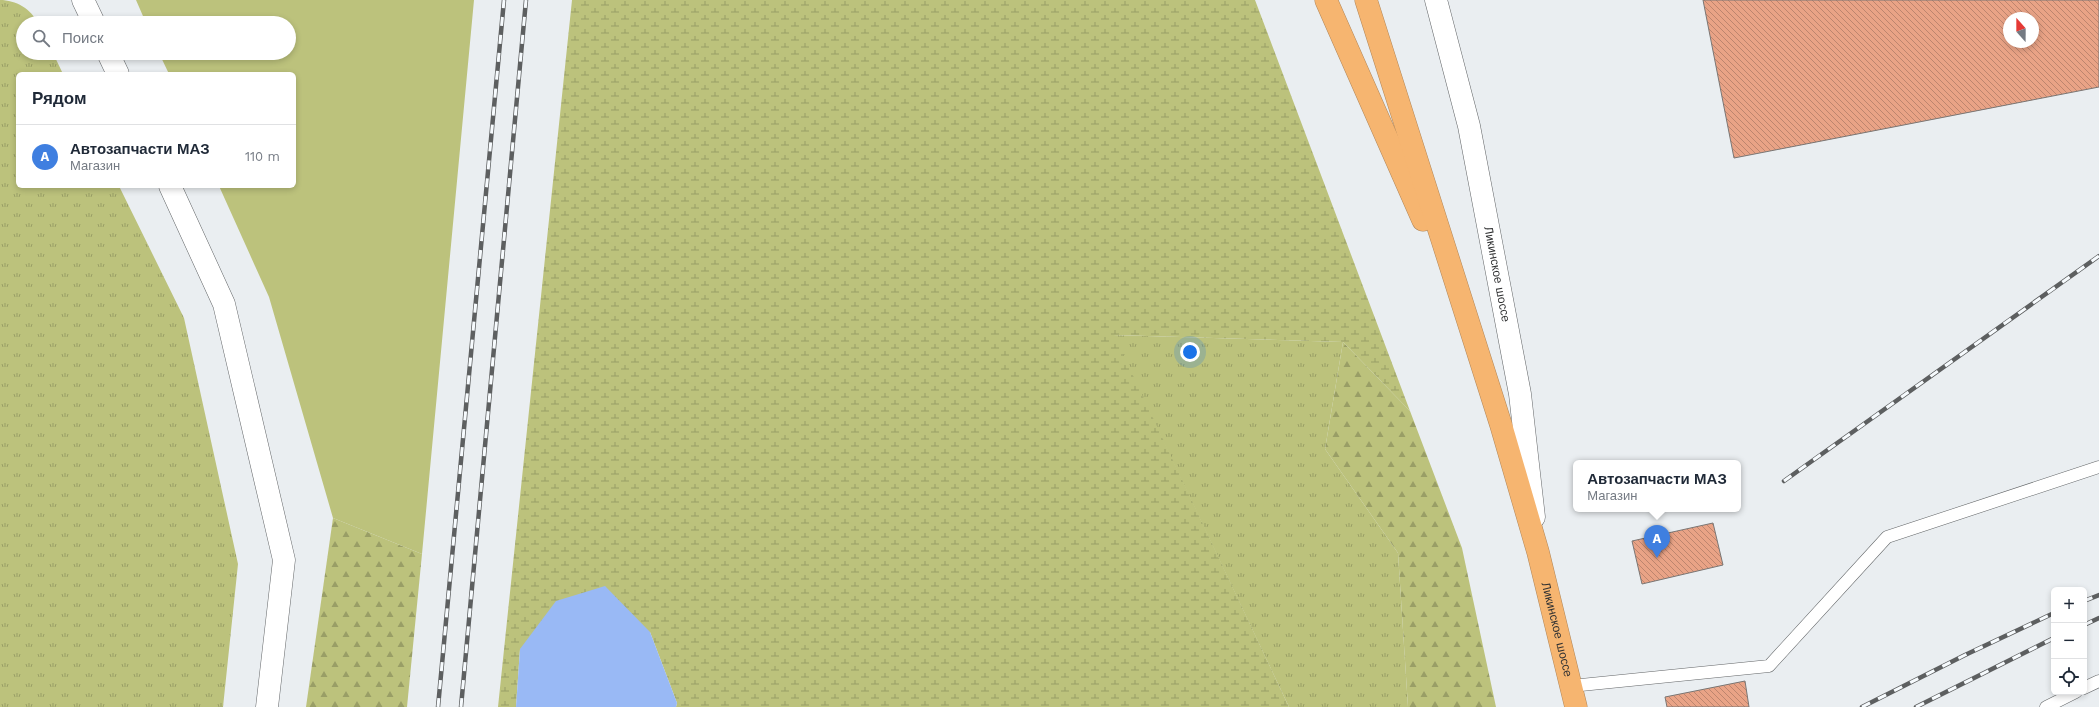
<!DOCTYPE html>
<html lang="ru">
<meta charset="utf-8">
<style>
body{margin:0;font-family:"Work Sans",sans-serif;background:#f6f6f7;color:#1f2937}
.controls{position:absolute;right:12px;bottom:12px;display:grid;overflow:hidden;border-radius:6px;box-shadow:0 2px 6px #0003}
.controls button{width:36px;height:36px;display:grid;place-items:center;padding:0;border:0;border-bottom:1px solid #e0e1e3;background:#fff;color:#1f2937;font:20px sans-serif}
.compass{position:absolute;left:2003px;top:12px;width:36px;height:36px;border-radius:50%;background:#fff;box-shadow:0 2px 6px #0003;rotate:339deg}
.you{position:absolute;left:1190px;top:352px;width:14px;height:14px;margin:-10px;border:3px solid #fff;border-radius:50%;background:#1a73e8;box-shadow:0 0 0 6px #1a73e833}
.badge{display:grid;place-items:center;width:26px;height:26px;border-radius:50%;background:#7c3aed;color:#fff;font-size:13px;font-weight:700}
.pin{position:absolute;translate:-50% -33px;filter:drop-shadow(0 1px 2px #0008)}
.pin::after{content:'';position:absolute;top:21px;width:14px;height:12px;background:inherit;clip-path:polygon(0 0,100% 0,50% 100%)}
.popup{position:absolute;left:1573px;top:460px;width:168px;height:52px;box-sizing:border-box;display:grid;place-content:center;border-radius:6px;background:#fff;filter:drop-shadow(0 1px 3px #0005);font-size:13px;white-space:nowrap;color:#747a83}
.popup b{font-size:15px;color:#1f2937}
.popup::after{content:'';position:absolute;left:50%;top:100%;margin-left:-8px;border:8px solid transparent;border-top-color:#fff}
.list{margin:0;padding:0;list-style:none}
h2{display:flex;justify-content:space-between;align-items:center;height:52px;margin:0;padding:0 16px;font-size:17px}
h2 small{font-size:13px;font-weight:400;color:#747a83}
.list li{display:grid;grid-template-columns:26px 1fr auto;gap:12px;align-items:center;box-sizing:border-box;height:64px;padding:0 16px;border-top:1px solid #e0e1e3}
.list b{display:block;font-size:15px;white-space:nowrap}
.list p{margin:0;font-size:13px;white-space:nowrap;color:#747a83}
.list em{font-size:13px;font-style:normal;color:#747a83}
.icon{flex:none;width:22px;height:22px;fill:none;stroke:currentColor;stroke-width:2;stroke-linecap:round;stroke-linejoin:round}
.map{position:relative;flex:none;width:2099px;height:707px;overflow:hidden}
.search{position:absolute;background:#fff;box-shadow:0 2px 6px #0003;left:16px;top:16px;width:280px;height:44px;display:flex;align-items:center;gap:10px;box-sizing:border-box;padding:0 14px;border-radius:22px;color:#747a83;font-size:15px}
.panel{position:absolute;background:#fff;box-shadow:0 2px 6px #0003;left:16px;top:72px;width:280px;height:116px;border-radius:6px}
.map>svg:first-child{display:block}
</style>
<div class="map">
<svg width="2099" height="707" viewBox="0 0 2099 707">
<defs>
<pattern id="grass-tufts" width="24" height="20" patternUnits="userSpaceOnUse"><rect width="24" height="20" fill="#bcc27c"/><path d="M3 7l-1-3M5 7V3M7 7l1-3M15 17l-1-3M17 17v-4M19 17l1-3" fill="none" stroke="#999e66"/></pattern>
<pattern id="forest-firs" width="22" height="20" patternUnits="userSpaceOnUse"><rect width="22" height="20" fill="#bcc27c"/><path d="M5 1l3.5 6h-7zM16 11l3.5 6h-7z" fill="#999e66"/></pattern>
<pattern id="wetland-marsh" width="20" height="14" patternUnits="userSpaceOnUse"><rect width="20" height="14" fill="#bcc27c"/><path d="M1 5h8M5 5V1M11 12h8M15 12V8" fill="none" stroke="#999e66"/></pattern>
<pattern id="building-back-hatch" width="6" height="6" patternUnits="userSpaceOnUse"><rect width="6" height="6" fill="#e9a386"/><path d="M-1 5l2 2M0 0l6 6M5-1l2 2" fill="none" stroke="#bd856e"/></pattern>
</defs>
<rect width="100%" height="100%" fill="#eaeef1"/>
<g fill="url(#grass-tufts)">
<path d="M0,0c16,0 31,9 38,23h-15v30h30l10,21h-45v112h101l65,132 54,246 -15,143h-223z"/>
<path d="M1113,335l230,7 -18,107 73,104 10,154h-119z"/>
</g>
<g fill="url(#forest-firs)">
<path d="M1343,342l67,69 52,137 34,159h-88l-10,-154 -73,-104z"/>
<path d="M333,518l89,36 -15,153h-101z"/>
</g>
<path fill="url(#wetland-marsh)" d="M572,0h683l155,411 -67,-69 -229,-7 175,372h-613l1,-4 -27,-71 -130,17 -4,58h-18z"/>
<path fill="#bcc27c" d="M474,0l-52,554 -89,-36 -64,-221 -50,-111h75v-112h-125l-10,-21h130v-30h-143l-10,-23z"/>
<path fill="#99b9f5" d="M605,586l45,46 27,71 -1,4h-160l4,-58 36,-48z"/>
<g fill="url(#building-back-hatch)" stroke="#7a7674" fill-rule="evenodd">
<path d="M1703,0h396v87l-365,71zM2009,18h24v24h-24z"/>
<path d="M1713,523l10,42 -81,19 -10,-43z"/>
<path d="M1745,681l4,26h-82l-2,-10z"/>
</g>
<g fill="none" stroke-linecap="round" stroke-linejoin="round">
<defs>
<g id="lane">
<path d="M1571,686l198,-20 118,-129 212,-70"/>
<path d="M2084,688l15,-7"/>
<path d="M2046,707l30,-15"/>
</g>
<g id="street">
<path d="M83,0l11,23"/>
<path id="s1" d="M1436,0l33,126 51,268 14,123"/>
<path d="M108,53l10,21"/>
<path d="M170,186l54,118 60,256 -17,147"/>
</g>
<g id="highway">
<path d="M1326,0l97,220"/>
<path id="s2" d="M1366,0l135,425 37,127 38,155"/>
</g>
</defs>
<use href="#lane" stroke="#636668" stroke-width="13"/>
<use href="#street" stroke="#636668" stroke-width="23"/>
<use href="#highway" stroke="#b1875a" stroke-width="23"/>
<use href="#lane" stroke="#fff" stroke-width="12"/>
<use href="#street" stroke="#fff" stroke-width="22"/>
<use href="#highway" stroke="#f6b570" stroke-width="22"/>
<defs>
<g id="rail">
<path d="M1784,481l315,-225"/>
<path d="M2084,601l15,-6"/>
<path d="M2084,625l15,-7"/>
<path d="M438,707l66,-707"/>
<path d="M461,707l65,-707"/>
<path d="M1862,707l103,-52 89,-42"/>
<path d="M1916,707l138,-69"/>
</g>
</defs>
<use href="#rail" stroke="#5d5f60" stroke-width="4.5"/>
<use href="#rail" stroke="#f7fbfe" stroke-width="3" stroke-dasharray="9" stroke-linecap="butt"/>
</g>
<g text-anchor="middle" dominant-baseline="central" stroke-width="3" stroke-linejoin="round" paint-order="stroke">
<g font-size="12" fill="#303132" stroke="#f7fbfe">
<text stroke="none"><textPath href="#s1" startOffset="281">Ликинское шоссе</textPath></text>
<text stroke="none"><textPath href="#s2" startOffset="658">Ликинское шоссе</textPath></text>
</g>
</g>
</svg>
<div class="controls">
<button>+</button>
<button>−</button>
<button><svg class="icon" aria-label="locate" viewBox="0 0 24 24"><circle cx="12" cy="12" r="6"/><path d="M12 2v4M12 18v4M2 12h4M18 12h4"/></svg></button>
</div>
<svg class="compass" viewBox="-18 -18 36 36"><path d="M0-13l5 13h-10z" fill="#e53935"/><path d="M0 13l5-13h-10z" fill="#747a83"/></svg>
<div class="you"></div>
<div class="pin badge" style="left:1657px;top:558px;background:#3f7fe0">A</div>
<div class="popup"><b>Автозапчасти МАЗ</b>Магазин</div>
<div class="search"><svg class="icon" aria-label="search" viewBox="0 0 24 24"><circle cx="10" cy="10" r="6"/><path d="M15 15l6 6"/></svg>Поиск</div>
<section class="panel">
<h2>Рядом<small></small></h2>
<ul class="list">
<li><span class="badge" style="background:#3f7fe0">A</span><div><b>Автозапчасти МАЗ</b><p>Магазин</p></div><em>110 m</em></li>
</ul>
</section>
</div>
